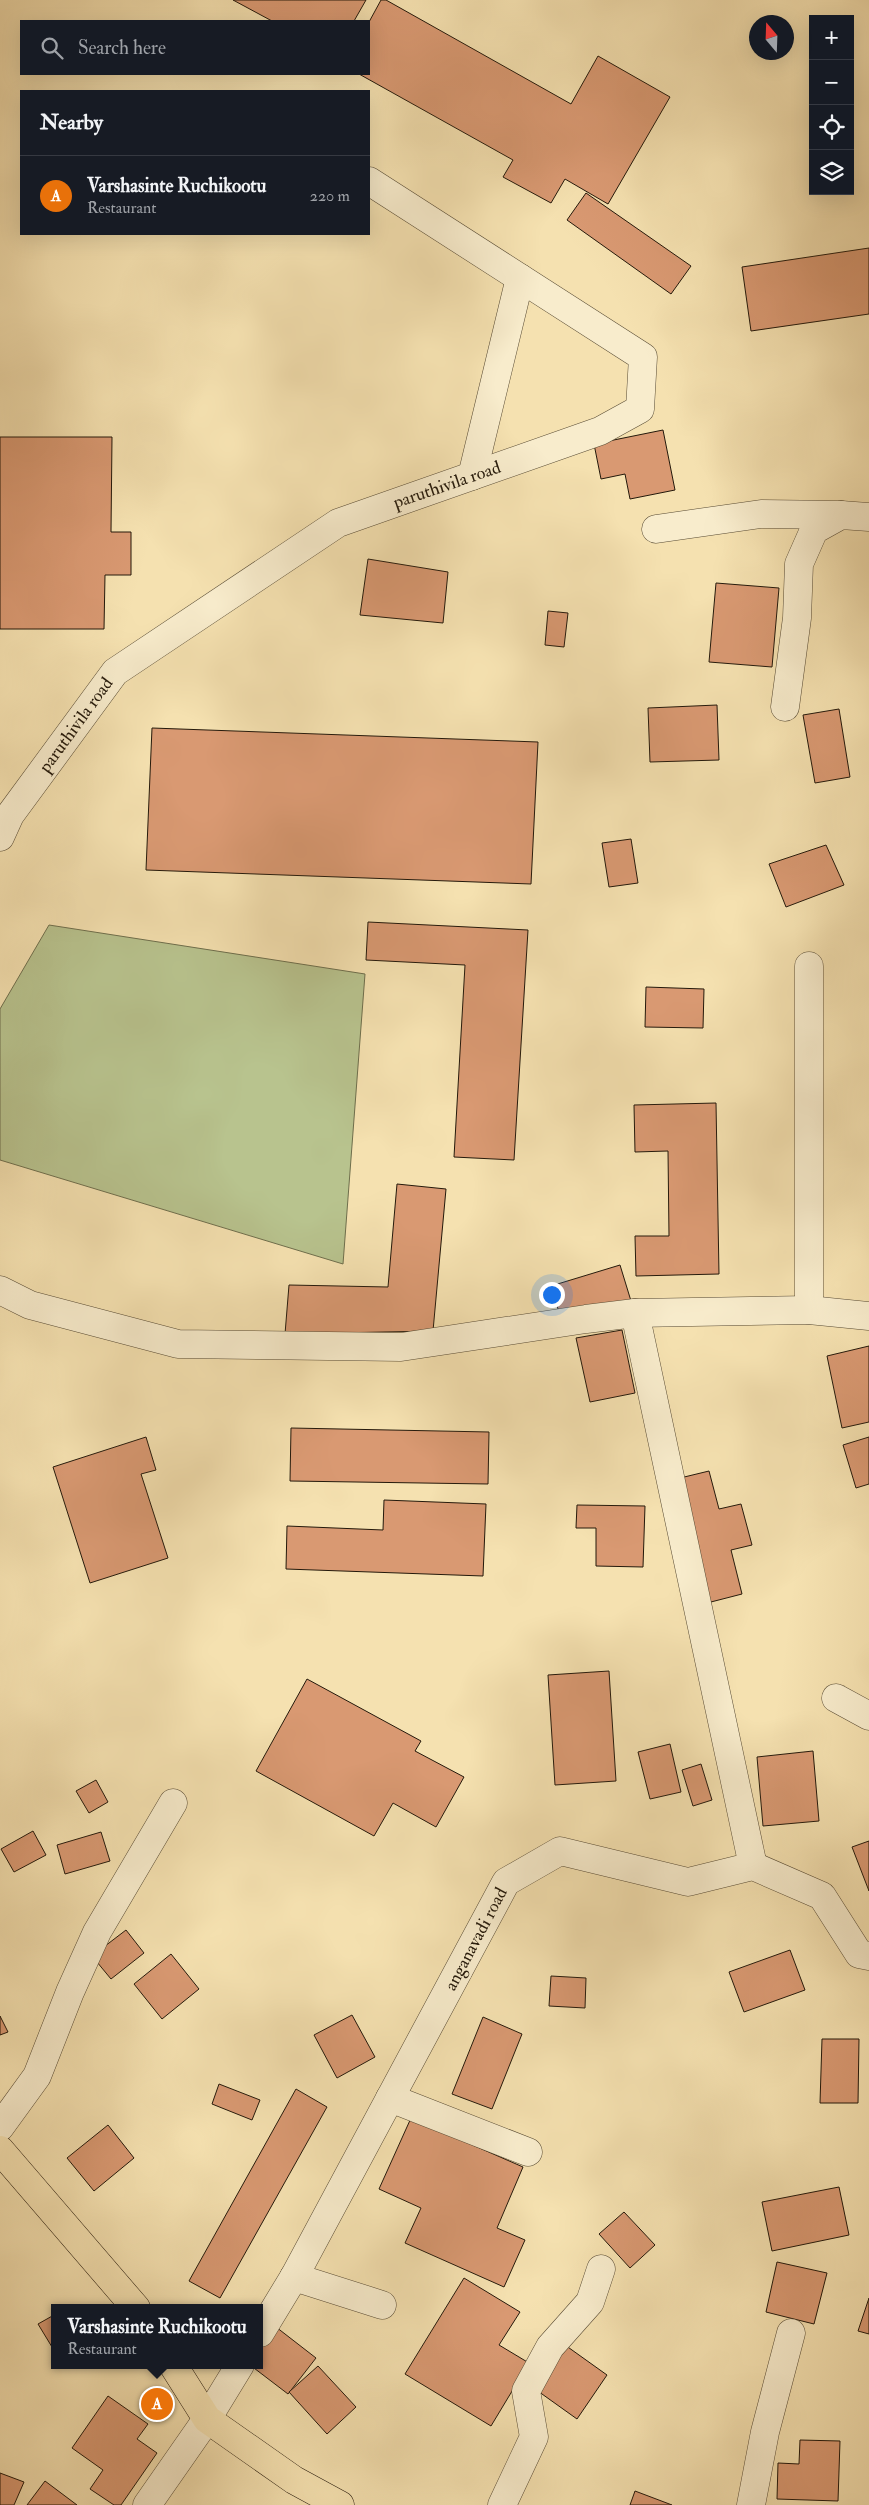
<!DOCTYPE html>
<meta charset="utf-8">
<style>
body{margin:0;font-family:"IM FELL Double Pica",serif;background:#20242c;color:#f1f3f6}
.controls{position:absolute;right:15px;top:15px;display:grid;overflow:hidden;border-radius:0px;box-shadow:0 5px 20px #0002}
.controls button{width:45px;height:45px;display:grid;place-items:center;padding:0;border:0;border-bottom:1px solid #363941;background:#171b24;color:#f1f3f6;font:25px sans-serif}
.compass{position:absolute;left:749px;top:15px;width:45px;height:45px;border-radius:50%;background:#171b24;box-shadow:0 5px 20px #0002;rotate:341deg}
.you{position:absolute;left:551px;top:1294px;width:18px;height:18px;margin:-12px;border:4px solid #fff;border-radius:50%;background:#1a73e8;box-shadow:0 0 0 8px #1a73e833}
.badge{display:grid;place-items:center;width:32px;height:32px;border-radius:50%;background:#2563eb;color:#fff;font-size:16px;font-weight:700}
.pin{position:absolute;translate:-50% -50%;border:2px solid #fff;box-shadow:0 1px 5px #0006}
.popup{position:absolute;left:51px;top:2304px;width:212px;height:65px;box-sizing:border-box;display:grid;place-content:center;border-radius:0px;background:#171b24;filter:drop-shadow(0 1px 4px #0005);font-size:16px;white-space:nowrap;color:#9ea1a6}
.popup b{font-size:19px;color:#f1f3f6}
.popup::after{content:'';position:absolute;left:50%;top:100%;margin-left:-10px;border:10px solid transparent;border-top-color:#171b24}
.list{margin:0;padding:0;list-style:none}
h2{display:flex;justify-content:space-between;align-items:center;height:65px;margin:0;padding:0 20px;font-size:21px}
h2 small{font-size:16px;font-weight:400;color:#9ea1a6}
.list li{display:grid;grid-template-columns:32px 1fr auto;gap:15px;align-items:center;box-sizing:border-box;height:80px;padding:0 20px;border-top:1px solid #363941}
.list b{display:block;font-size:19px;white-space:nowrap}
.list p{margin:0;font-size:16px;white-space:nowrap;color:#9ea1a6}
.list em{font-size:16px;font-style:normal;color:#9ea1a6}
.icon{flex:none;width:28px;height:28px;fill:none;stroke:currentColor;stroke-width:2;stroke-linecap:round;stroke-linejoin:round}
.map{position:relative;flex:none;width:869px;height:2505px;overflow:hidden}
.search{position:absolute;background:#171b24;box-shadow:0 5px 20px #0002;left:20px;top:20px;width:350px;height:55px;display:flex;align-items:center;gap:12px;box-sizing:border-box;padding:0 18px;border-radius:0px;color:#9ea1a6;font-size:19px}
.panel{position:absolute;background:#171b24;box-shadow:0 5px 20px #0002;left:20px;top:90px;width:350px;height:145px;border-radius:0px}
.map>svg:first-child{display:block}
</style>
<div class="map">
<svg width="869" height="2505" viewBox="0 0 869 2505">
<rect width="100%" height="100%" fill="#f5e1b0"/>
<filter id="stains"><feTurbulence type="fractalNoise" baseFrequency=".004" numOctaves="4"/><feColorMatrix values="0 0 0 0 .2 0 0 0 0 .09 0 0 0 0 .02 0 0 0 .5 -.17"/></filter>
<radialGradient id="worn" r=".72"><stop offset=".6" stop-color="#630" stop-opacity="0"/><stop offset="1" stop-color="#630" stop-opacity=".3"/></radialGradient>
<path fill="#b8c38e" stroke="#6e6e4c" d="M49,925l316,49 -22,290 -343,-104v-151z"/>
<g fill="#d99972" stroke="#24190b">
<path d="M233,0h133l-12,21h-82z"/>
<path d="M381,0h5l185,104 27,-48 72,41 -62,107 -43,-25 -14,24 -48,-26 10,-17 -154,-86h10v-52z"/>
<path d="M586,193l105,73 -20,28 -104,-74z"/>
<path d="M869,248v66l-118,17 -9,-64z"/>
<path d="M663,430l12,60 -45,9 -5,-25 -24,5 -7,-35z"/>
<path d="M0,437h112l-1,95h20v43h-26l-1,54h-104z"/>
<path d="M368,559l80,13 -5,51 -83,-8z"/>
<path d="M716,583l63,5 -7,79 -63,-5z"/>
<path d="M548,611l20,2 -4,34 -19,-2z"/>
<path d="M717,705l2,55 -69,2 -2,-54z"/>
<path d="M839,709l11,68 -35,6 -12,-68z"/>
<path d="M152,728l386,14 -7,142 -385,-14z"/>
<path d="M631,839l7,44 -29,4 -7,-44z"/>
<path d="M826,845l18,40 -58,22 -17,-43z"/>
<path d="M368,922l160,8 -14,230 -60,-3 11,-192 -99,-5z"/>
<path d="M646,987l58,2 -1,39 -58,-1z"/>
<path d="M716,1103l3,171 -83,2 -1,-40h34l-1,-85 -33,1 -1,-47z"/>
<path d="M397,1184l49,5 -13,142 -148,3 4,-49 99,2z"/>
<path d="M620,1265l11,36 -69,21 -11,-36z"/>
<path d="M622,1330l13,63 -45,9 -14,-64z"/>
<path d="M869,1346v76l-27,6 -15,-72z"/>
<path d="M291,1428l198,4 -1,52 -198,-3z"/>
<path d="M146,1437l10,33 -15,4 27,84 -78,25 -37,-116z"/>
<path d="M869,1437v47l-13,4 -13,-43z"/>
<path d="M709,1471l10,38 22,-5 11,41 -21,5 11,44 -35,9 -31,-124z"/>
<path d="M384,1500l102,4 -3,72 -197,-7 1,-43 96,4z"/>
<path d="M577,1505l68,1 -2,61 -47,-1v-38h-20z"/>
<path d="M609,1671l7,110 -61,4 -7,-110z"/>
<path d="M307,1679l114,62 -6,10 49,26 -28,50 -43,-24 -19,33 -118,-65z"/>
<path d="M670,1744l11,48 -31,7 -12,-47z"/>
<path d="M813,1751l6,70 -56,5 -6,-69z"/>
<path d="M701,1764l11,36 -19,6 -11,-36z"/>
<path d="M96,1780l12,22 -19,11 -13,-22z"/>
<path d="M33,1831l13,24 -32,17 -13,-23z"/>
<path d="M101,1832l9,29 -45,13 -8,-29z"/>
<path d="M869,1841v50l-17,-44z"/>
<path d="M126,1930l18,23 -33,26 -19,-23z"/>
<path d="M790,1950l15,40 -61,22 -15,-40z"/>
<path d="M171,1954l28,35 -37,30 -28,-35z"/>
<path d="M551,1976l35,2 -1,30 -36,-2z"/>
<path d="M352,2015l23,42 -38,21 -23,-43z"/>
<path d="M0,2016l8,16 -8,3z"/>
<path d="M483,2017l39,17 -30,75 -40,-15z"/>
<path d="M822,2039h37l-1,64h-38z"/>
<path d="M219,2084l41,16 -8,20 -40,-16z"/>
<path d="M296,2089l31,18 -107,191 -31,-17z"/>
<path d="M411,2118l112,49 -26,61 28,12 -21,47 -99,-44 16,-35 -42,-19z"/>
<path d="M108,2125l26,33 -40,33 -27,-33z"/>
<path d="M839,2187l10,48 -77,16 -10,-49z"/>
<path d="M624,2212l31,33 -25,23 -31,-34z"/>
<path d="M777,2262l50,11 -13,51 -48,-12z"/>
<path d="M464,2278l56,34 -21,33 30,18 -38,63 -86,-52z"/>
<path d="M869,2298v36l-11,-3z"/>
<path d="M54,2315v30l-2,2 -14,-23z"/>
<path d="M276,2327l40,31 -28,36 -38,-29h10v-18z"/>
<path d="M565,2345l42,30 -30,44 -42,-30z"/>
<path d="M318,2366l38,41 -29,27 -38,-42z"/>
<path d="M108,2396l40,28 -11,15 20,14 -36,52h-7l-24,-16 13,-19 -31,-22z"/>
<path d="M800,2440l40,1 -2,60 -61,-2 1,-36 21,1z"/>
<path d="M0,2473l24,9 -10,23h-14z"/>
<path d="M45,2481l32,24h-50z"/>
<path d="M635,2491l37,14h-42z"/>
</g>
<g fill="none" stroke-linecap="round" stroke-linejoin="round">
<defs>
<g id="minor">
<path d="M472,476l48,-198"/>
<path d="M656,529l105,-15 80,1"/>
<path d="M785,707l12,-89 2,-54 15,-34 27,-15 28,2"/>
<path d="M0,837l10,-22 105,-143 223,-149 262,-92 40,-22 3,-52 -274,-176"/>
<path d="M809,966v344"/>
<path d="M0,1290l30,15 148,39 223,3 185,-28 49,-6 174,-3 60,6"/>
<path d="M635,1313l118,553"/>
<path d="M836,1698l33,18"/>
<path d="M390,2098l138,54"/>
<path d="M0,2127l37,-51 33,-84 27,-60 76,-129"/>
<path d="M294,2277l88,28"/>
<path d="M260,2333l34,-56 212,-395 54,-31 128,31 65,-16 69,30 37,58 10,2"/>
<path d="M147,2505l60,-86 33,-54"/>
<path d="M502,2505l32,-68 -8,-46 24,-44 40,-45 11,-33"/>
<path d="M751,2505l14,-73 26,-99"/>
</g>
<g id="major">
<path d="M0,2150l136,158"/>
<path d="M173,2365l34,54 87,61 46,25"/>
</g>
</defs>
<use href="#minor" stroke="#584b34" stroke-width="29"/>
<use href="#major" stroke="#24190b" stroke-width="29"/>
<use href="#minor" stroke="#f8eccc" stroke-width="28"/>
<use href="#major" stroke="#f5e1b0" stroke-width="28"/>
</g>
<g text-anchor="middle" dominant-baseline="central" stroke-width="4.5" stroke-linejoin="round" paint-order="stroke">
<g font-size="18" fill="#24190b" stroke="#f8eccc">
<text transform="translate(447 485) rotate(-19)">paruthivila road</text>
<text transform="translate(76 725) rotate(-54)">paruthivila road</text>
<text transform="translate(476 1939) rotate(-62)">anganavadi road</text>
</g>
</g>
<rect width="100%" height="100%" filter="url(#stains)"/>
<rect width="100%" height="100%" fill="url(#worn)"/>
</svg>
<div class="controls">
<button>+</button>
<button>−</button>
<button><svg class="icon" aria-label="locate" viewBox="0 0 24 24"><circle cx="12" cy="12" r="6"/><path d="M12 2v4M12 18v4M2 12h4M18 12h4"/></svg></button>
<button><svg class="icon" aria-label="layers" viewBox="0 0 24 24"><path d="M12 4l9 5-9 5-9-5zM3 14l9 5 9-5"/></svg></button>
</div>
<svg class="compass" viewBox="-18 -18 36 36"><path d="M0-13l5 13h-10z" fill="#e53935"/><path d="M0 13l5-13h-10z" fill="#9ea1a6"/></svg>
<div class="you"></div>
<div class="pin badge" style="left:157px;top:2404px;background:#e8710a">A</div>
<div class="popup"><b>Varshasinte Ruchikootu</b>Restaurant</div>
<div class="search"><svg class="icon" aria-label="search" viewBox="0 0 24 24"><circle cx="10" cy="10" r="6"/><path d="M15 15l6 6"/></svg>Search here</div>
<section class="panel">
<h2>Nearby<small></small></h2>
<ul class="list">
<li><span class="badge" style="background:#e8710a">A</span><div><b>Varshasinte Ruchikootu</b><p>Restaurant</p></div><em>220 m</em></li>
</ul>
</section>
</div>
